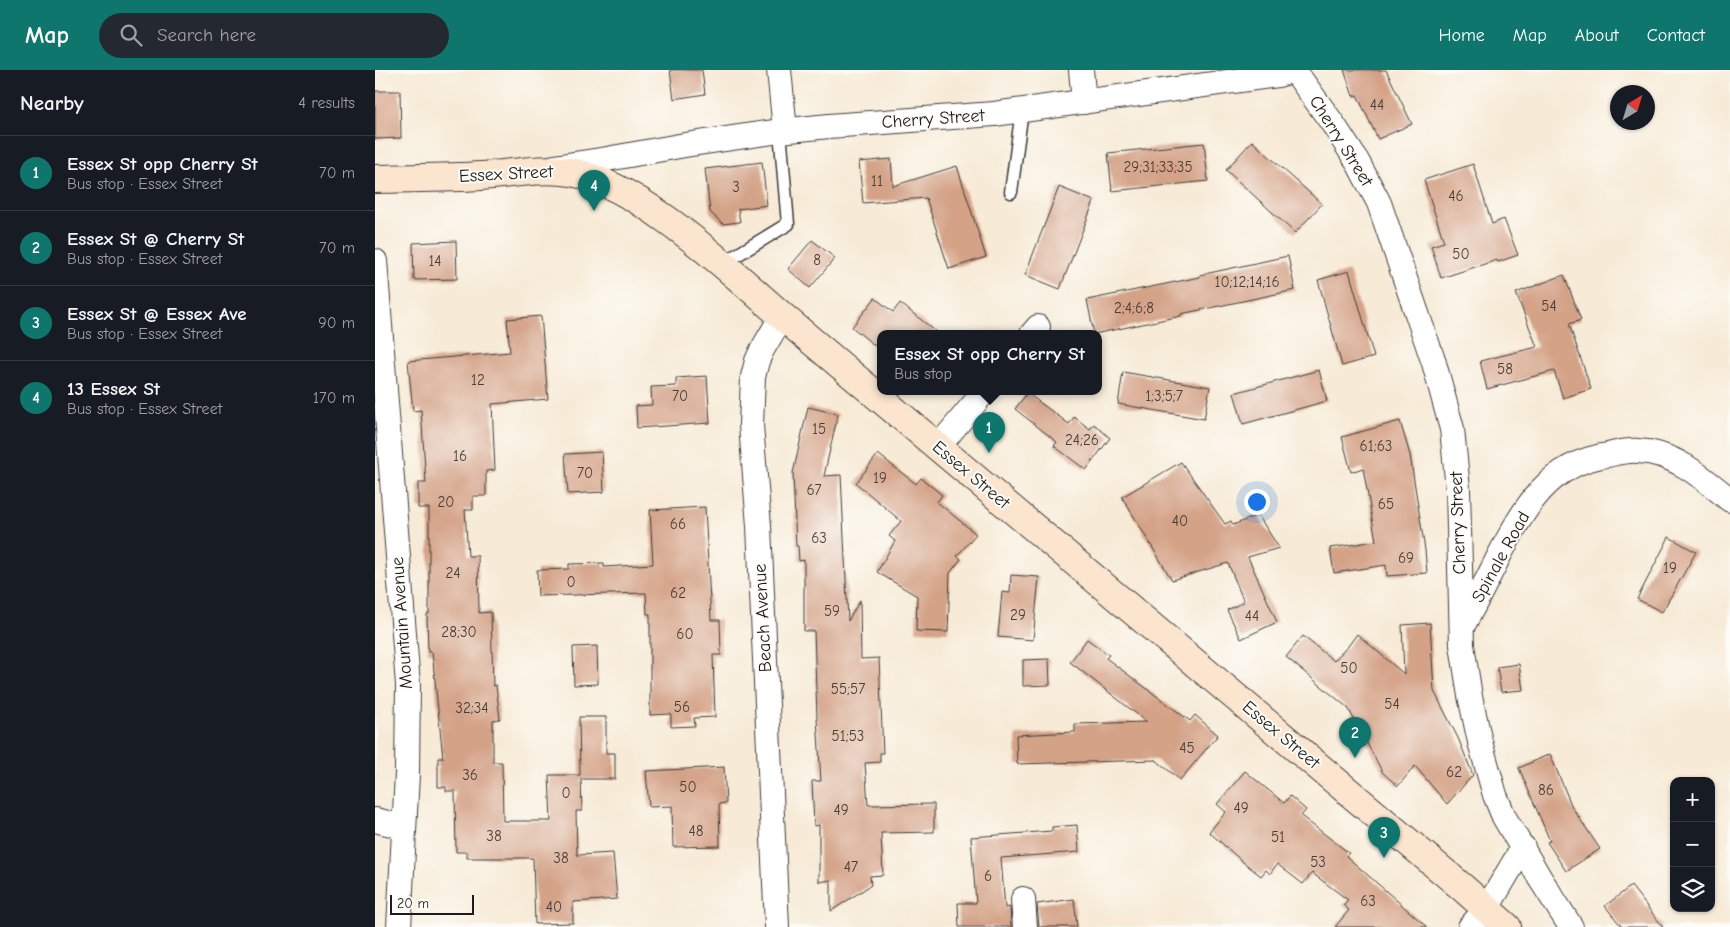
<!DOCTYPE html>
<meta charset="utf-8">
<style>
body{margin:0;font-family:"Comic Neue",sans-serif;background:#242831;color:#f1f3f6}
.controls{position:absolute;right:15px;bottom:15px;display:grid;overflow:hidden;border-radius:10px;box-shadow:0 1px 4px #0004}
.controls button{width:45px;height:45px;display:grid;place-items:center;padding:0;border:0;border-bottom:1px solid #363941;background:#171b24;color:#f1f3f6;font:25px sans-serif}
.compass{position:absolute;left:1235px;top:15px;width:45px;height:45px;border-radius:50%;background:#171b24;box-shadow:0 1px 4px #0004;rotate:38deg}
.scale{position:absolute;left:15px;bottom:12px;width:84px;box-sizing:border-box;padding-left:5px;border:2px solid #1c1c1c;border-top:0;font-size:14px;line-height:18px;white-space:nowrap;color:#1c1c1c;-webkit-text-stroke:4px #fdfcf7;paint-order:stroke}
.you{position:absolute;left:881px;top:431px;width:18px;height:18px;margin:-12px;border:4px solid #fff;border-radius:50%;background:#1a73e8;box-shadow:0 0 0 8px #1a73e833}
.badge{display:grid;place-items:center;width:32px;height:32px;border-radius:50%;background:#0f766e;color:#fff;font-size:16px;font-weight:700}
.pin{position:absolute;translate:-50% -41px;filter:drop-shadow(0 1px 2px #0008)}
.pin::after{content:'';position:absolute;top:26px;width:18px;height:15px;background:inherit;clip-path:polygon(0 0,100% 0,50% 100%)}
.popup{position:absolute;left:502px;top:260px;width:225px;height:65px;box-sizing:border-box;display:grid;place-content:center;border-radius:10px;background:#171b24;filter:drop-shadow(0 1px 4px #0005);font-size:16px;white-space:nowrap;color:#9ea1a6}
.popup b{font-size:19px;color:#f1f3f6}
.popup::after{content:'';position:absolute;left:50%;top:100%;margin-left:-10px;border:10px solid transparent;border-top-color:#171b24}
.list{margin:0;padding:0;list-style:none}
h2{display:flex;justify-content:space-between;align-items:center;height:65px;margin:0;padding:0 20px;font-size:21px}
h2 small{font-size:16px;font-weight:400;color:#9ea1a6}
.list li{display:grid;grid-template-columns:32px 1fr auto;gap:15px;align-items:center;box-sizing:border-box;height:75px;padding:0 20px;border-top:1px solid #363941}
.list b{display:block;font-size:19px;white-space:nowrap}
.list p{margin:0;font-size:16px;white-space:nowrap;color:#9ea1a6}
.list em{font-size:16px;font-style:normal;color:#9ea1a6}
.icon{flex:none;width:28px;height:28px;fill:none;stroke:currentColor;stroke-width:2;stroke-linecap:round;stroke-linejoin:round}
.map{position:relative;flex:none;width:1355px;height:857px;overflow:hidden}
header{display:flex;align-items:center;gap:30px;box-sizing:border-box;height:70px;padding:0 25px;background:#0f766e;color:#fff}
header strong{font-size:24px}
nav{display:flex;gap:28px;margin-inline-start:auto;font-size:18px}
.search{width:350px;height:45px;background:#242831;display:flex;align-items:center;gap:12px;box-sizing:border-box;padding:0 18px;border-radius:28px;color:#9ea1a6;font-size:19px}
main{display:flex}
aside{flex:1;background:#171b24}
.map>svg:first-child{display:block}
</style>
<header>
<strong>Map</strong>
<div class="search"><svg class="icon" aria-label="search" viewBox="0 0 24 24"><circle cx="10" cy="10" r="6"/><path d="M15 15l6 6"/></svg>Search here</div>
<nav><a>Home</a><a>Map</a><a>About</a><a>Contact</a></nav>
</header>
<main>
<aside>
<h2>Nearby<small>4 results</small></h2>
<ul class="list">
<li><span class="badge">1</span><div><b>Essex St opp Cherry St</b><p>Bus stop · Essex Street</p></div><em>70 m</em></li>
<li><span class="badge">2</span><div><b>Essex St @ Cherry St</b><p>Bus stop · Essex Street</p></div><em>70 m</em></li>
<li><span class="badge">3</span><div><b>Essex St @ Essex Ave</b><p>Bus stop · Essex Street</p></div><em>90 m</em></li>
<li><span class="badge">4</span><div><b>13 Essex St</b><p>Bus stop · Essex Street</p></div><em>170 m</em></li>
</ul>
</aside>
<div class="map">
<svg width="1355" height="857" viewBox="0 0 1355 857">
<rect width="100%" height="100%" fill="#fdfcf7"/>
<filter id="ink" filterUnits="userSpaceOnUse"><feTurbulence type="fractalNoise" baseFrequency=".02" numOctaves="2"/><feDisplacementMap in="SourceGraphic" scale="10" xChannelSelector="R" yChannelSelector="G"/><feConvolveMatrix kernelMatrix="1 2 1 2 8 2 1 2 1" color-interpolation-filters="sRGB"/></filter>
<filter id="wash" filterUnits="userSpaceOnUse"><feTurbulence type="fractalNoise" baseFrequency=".0096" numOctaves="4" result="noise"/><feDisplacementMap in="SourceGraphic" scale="20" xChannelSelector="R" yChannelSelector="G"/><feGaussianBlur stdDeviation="1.12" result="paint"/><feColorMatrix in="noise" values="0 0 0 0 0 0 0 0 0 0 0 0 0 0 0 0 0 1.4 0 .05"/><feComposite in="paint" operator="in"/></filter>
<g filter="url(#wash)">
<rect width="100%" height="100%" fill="#f7ead6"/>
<g id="blocks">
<g fill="#d4a287">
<path d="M295,0h32l3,24 -31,5z"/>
<path d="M969,0h42l26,54 -34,15 -21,-44 -4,1z"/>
<path d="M0,21h25l1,47 -26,1z"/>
<path d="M877,71l70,63 -27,29 -69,-63z"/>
<path d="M829,73l4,38 -96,10 -4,-38z"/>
<path d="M516,89l2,27 64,-20 29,91 -37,12 -23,-71 -63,5 -4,-41z"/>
<path d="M387,92l5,43 -29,4 2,13 -17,2 -13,-12 -5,-43z"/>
<path d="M1098,94l19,60 12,-5 14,36 -20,7 -1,-2 -56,18 -10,-32 13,-4 -20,-62z"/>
<path d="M684,117l35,14 -34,88 -35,-14z"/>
<path d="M437,170l23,18 -25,30 -22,-19z"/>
<path d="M81,171l1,38 -43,1 -1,-37z"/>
<path d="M913,186l7,34 -114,24v2l-87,18 -7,-34 113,-23v-2z"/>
<path d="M974,201l25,86 -32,9 -24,-86z"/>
<path d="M1189,205l17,45 -12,4 22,65 -28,9 -9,-27 -67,18 -7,-28 57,-14 -21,-54z"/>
<path d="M500,228l18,14 7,-9 39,31h-59v16l-28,-23z"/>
<path d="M166,246l7,83 -56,5 3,66 -9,1v25h-13v14h-8l3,46h10l1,57 12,-1 2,74 3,-1 4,34 -7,1v42h9l1,59h48l-2,-46h31l-1,-58h27v36h9v26h-34l1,32h-6l1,44 36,-2 4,46 -44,3v21l-38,1 -2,-66h-66v-6h-11l-1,-61h-9v-4h-8v-29h5l-11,-106h-4l-1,-38h2v-106h-11v-25h8l-5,-73 -8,1 -5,-50 102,-9 -3,-33z"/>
<path d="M944,300l8,31 -84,23 -9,-31z"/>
<path d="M748,302l87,15 -6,32 -86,-15z"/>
<path d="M332,306l3,47 -73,5 -1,-22 16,-1 -1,-18 25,-1v-8z"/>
<path d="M652,323l42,31 5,-7 16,12 4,-5 16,14 -24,32 -32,-24 3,-4 -42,-33z"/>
<path d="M433,337l30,7 -14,62 17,-1 7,146 12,-21 1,59 18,-1 4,95h-3v9l-15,1 3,42 66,-1v28l-53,1 2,42 -13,1 1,9 -40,26v-31l-12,2v-57l-5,1 -2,-45h9l-4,-63 -3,-87h-10v-71l-5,1 -1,-15h-2l-3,-73z"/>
<path d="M1025,351l10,34 15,95 2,23 -40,3 -1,-11 -52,8 -4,-25 46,-7 -13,-73 -12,4 -9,-35z"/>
<path d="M227,382l2,40 -36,2 -3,-40z"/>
<path d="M503,384l38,30 5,-6 21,17 -5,7 39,32 -19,22 4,3 -11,14 -2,59 -32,-1 1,-35 -40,-24 18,-31 -6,-5 12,-15 -45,-38z"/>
<path d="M806,392l44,62 6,-3 2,4 25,-10 21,33 -31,9 29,65 -36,17 -14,-29 17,-8 -16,-39 -56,17 -50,-83z"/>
<path d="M330,437l6,113h9l1,35h-8l2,62 -21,1 1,8 -24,1v-13l-21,1v-101h-3l-1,-21 -108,3 -1,-26 32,-1v-5l35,-1v4l49,-3 -3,-54z"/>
<path d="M1294,467l27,15 -34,60 -25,-13z"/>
<path d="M636,505l28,2 -6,63 -35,-3 4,-45 8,1z"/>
<path d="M1055,553l4,68 24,47 15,37 -26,29 -32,-38 -17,20 -15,-13 -35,-65 -62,-51 17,-21 31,25 12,-13v1l11,-15 47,40 -2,-49z"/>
<path d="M712,569l22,16 -3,3 84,63 5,-6 23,20 -38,45 -24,-20 -139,4 -1,-29 59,-3v-8l72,-2 -77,-60z"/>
<path d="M222,576l1,38 -24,1 -1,-38z"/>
<path d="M674,589l1,26 -27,1v-26z"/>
<path d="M1144,594l4,26 -22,2 -4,-25z"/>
<path d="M1175,684l22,53 28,42 -34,22 -19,-29 3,-1 -31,-73z"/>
<path d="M349,697l2,36 -7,1 1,42 -47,1 -1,-41 -23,1 -3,-36z"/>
<path d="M870,701l39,32 6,-7 16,14 -5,6 48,37 -3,3 81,71h-92l14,-17 -6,-5 5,-5 -36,-27 -9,11 -26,-20 -7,10 -4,-4 -5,6 -18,-14 -34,-30 17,-20 -9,-8z"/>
<path d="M702,755l2,27 -78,6 4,50 5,-1 1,20h-52l-1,-24h18l-5,-66 81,-6v-4z"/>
<path d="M1256,816l32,41h-41l-17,-21z"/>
<path d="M699,829l3,28h-38l-2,-23z"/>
</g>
</g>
</g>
<g filter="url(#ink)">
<use href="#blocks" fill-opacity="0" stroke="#3d3b38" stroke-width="1"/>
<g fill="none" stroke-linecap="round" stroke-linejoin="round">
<defs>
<g id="service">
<path d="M636,122l11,-82"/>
<path d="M347,194l66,-40 -8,-93"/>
</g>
<g id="minor">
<path d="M404,0l6,60"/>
<path d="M706,0l3,32"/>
<path d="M919,0l39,54 24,37 22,42 55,160 18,66 6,60 4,156 8,51 10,46 15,53 9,22 37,63 30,47"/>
<path d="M179,97l53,-8 78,-14 95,-14 49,-5 165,-12 284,-39 16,-5"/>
<path d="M0,191l33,424 -1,89 -8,153"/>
<path d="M657,264l6,-7"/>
<path d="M563,377l46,-55"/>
<path d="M1087,557c13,-23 25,-47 37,-71 26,-49 49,-92 108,-101 10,-2 21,-5 31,-4 36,1 65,27 92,49"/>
<path d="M0,750l29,7"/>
<path d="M648,829l2,28"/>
<path d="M402,857l-18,-401 -8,-101 2,-48 4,-16 5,-11 20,-34"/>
<path d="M1095,857l17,-19 36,-61"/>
</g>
<path id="secondary" d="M0,109c35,-1 71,-1 106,-3 30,-2 60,-9 90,-4 70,13 158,98 211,144l681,572 44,39"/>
</defs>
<use href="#service" stroke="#3d3b38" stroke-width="15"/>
<use href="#minor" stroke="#3d3b38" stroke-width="26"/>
<use href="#secondary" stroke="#3d3b38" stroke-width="30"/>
<use href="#service" stroke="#fff" stroke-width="12"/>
<use href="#minor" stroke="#fff" stroke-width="24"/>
<use href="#secondary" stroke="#fbe5cf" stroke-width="28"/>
</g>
</g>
<g text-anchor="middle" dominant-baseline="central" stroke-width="4" stroke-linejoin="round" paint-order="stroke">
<g font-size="15" fill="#4a3e37">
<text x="1002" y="35">44</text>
<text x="783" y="97">29;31;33;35</text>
<text x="502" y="111">11</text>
<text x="361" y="117">3</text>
<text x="1081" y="126">46</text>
<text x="1086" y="184">50</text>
<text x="442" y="190">8</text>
<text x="60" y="191">14</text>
<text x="872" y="212">10;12;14;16</text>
<text x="1174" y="236">54</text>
<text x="759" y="238">2;4;6;8</text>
<text x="1130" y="299">58</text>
<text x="103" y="310">12</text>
<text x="305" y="326">70</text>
<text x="789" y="326">1;3;5;7</text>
<text x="444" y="359">15</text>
<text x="707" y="370">24;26</text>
<text x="1001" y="376">61;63</text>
<text x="85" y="386">16</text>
<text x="210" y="403">70</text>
<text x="505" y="408">19</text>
<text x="439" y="420">67</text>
<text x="71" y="432">20</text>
<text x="1011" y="434">65</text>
<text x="805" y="451">40</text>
<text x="303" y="454">66</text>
<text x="444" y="468">63</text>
<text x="1031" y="488">69</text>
<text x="1295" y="498">19</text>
<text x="78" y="503">24</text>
<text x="196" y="512">0</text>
<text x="303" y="523">62</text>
<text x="457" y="541">59</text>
<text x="643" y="545">29</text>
<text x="877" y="546">44</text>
<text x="84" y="562">28;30</text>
<text x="310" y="564">60</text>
<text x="974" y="598">50</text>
<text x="473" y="619">55;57</text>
<text x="1017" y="634">54</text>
<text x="307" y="637">56</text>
<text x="97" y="638">32;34</text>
<text x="473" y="666">51;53</text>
<text x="812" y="678">45</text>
<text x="1079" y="702">62</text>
<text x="95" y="705">36</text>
<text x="313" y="717">50</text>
<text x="1171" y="720">86</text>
<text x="191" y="723">0</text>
<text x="866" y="738">49</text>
<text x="466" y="740">49</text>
<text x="321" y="761">48</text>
<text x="119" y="766">38</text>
<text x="903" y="767">51</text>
<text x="186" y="788">38</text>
<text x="943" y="792">53</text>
<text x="476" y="797">47</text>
<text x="613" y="806">6</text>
<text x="993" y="831">63</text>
<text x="179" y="837">40</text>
</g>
<g font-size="18" fill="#1c1c1c" stroke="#fdfcf7">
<text transform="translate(558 49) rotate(-4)">Cherry Street</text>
<text transform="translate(966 71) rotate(58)">Cherry Street</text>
<text transform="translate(131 104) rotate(-3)">Essex Street</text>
<text transform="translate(596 405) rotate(40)">Essex Street</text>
<text transform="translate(1083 453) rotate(-92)">Cherry Street</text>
<text transform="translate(1126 487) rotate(-61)">Spinale Road</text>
<text transform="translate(388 548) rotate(-93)">Beach Avenue</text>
<text transform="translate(27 553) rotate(-94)">Mountain Avenue</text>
<text transform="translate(906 665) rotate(40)">Essex Street</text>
</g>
</g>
</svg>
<div class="controls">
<button>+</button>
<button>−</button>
<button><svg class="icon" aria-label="layers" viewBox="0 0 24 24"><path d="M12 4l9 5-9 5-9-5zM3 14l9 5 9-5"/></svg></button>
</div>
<svg class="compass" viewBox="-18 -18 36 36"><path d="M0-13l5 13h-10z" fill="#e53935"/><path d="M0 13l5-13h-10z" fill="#9ea1a6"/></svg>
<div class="scale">20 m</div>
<div class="you"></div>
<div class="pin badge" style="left:614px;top:383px">1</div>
<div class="popup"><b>Essex St opp Cherry St</b>Bus stop</div>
<div class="pin badge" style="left:980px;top:688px">2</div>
<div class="pin badge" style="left:1009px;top:788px">3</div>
<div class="pin badge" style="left:219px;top:141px">4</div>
</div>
</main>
